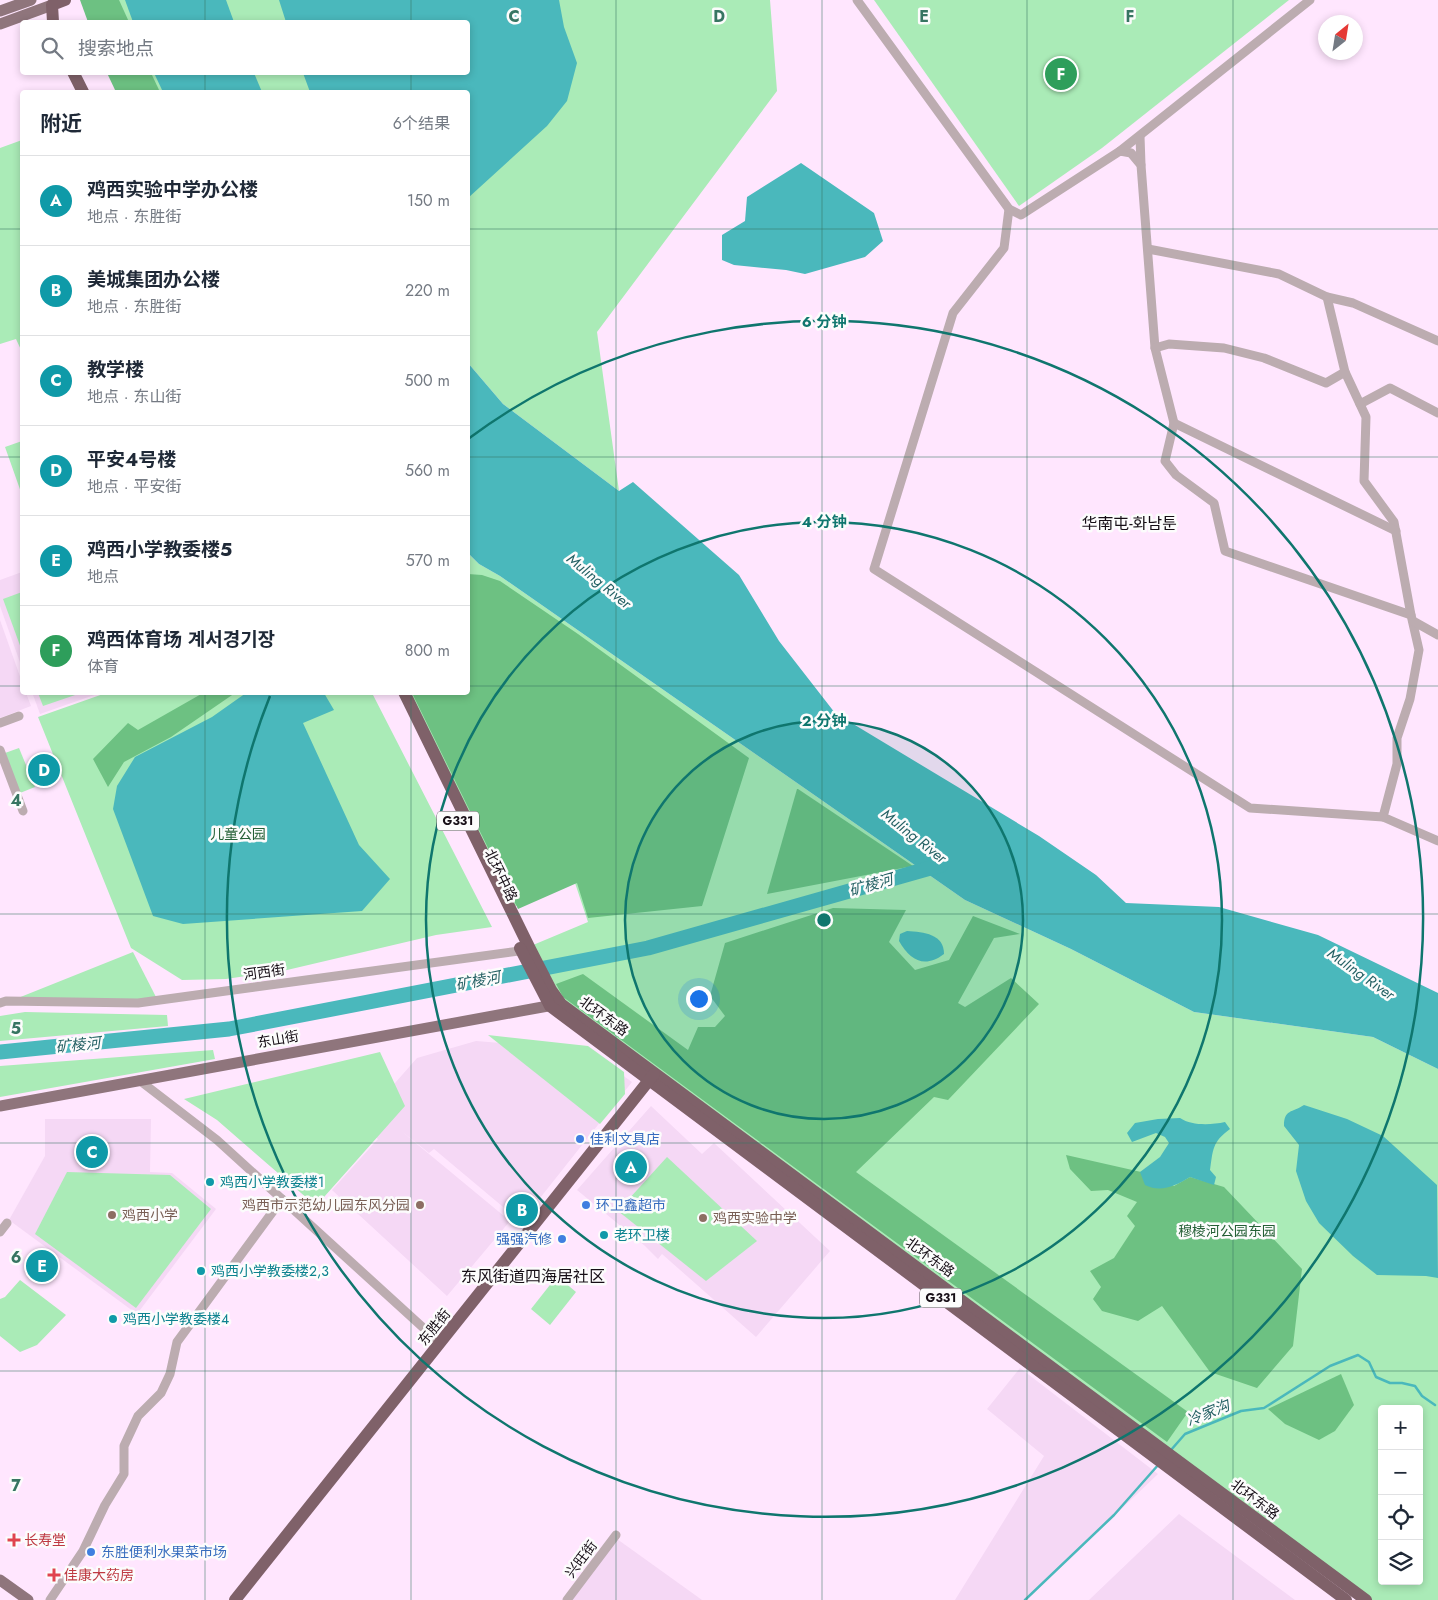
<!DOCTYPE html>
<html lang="zh">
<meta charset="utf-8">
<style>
body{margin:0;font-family:Jost,"Noto Sans SC","Noto Sans KR",sans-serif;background:#f6f6f7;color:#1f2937}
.controls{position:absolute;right:15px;bottom:15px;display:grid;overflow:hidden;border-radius:5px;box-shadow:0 2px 8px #0003}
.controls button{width:45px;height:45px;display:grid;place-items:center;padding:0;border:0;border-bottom:1px solid #e0e1e3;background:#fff;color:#1f2937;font:25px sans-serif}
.compass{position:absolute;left:1318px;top:15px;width:45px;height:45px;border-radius:50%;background:#fff;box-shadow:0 2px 8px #0003;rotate:30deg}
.you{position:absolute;left:698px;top:998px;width:18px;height:18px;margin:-12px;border:4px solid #fff;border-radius:50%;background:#1a73e8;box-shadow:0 0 0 8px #1a73e833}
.badge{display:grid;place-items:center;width:32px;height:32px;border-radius:50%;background:#111827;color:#fff;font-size:16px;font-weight:700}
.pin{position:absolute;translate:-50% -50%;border:2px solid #fff;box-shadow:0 1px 5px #0006}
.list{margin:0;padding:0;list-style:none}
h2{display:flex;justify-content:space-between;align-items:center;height:65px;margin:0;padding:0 20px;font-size:21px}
h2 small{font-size:16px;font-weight:400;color:#747a83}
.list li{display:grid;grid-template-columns:32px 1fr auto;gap:15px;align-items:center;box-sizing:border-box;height:90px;padding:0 20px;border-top:1px solid #e0e1e3}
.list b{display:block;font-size:19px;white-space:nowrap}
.list p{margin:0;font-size:16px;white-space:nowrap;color:#747a83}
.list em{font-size:16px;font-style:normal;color:#747a83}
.icon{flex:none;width:28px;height:28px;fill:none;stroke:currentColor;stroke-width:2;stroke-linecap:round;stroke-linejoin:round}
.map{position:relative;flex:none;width:1438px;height:1600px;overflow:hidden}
.search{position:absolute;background:#fff;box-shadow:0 2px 8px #0003;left:20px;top:20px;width:450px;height:55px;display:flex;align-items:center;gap:12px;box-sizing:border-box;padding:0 18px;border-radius:5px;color:#747a83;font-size:19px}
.panel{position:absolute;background:#fff;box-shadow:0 2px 8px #0003;left:20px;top:90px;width:450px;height:605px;border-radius:5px}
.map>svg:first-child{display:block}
</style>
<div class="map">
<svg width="1438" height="1600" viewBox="0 0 1438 1600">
<rect width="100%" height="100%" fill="#ffe6fe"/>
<g fill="#f5d8f5">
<path d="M22,572v96l-22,-62v-26z"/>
<path d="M0,620l22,62v10l4,1 5,13 -31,12z"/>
<path d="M32,692l68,1 -60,21z"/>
<path d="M476,1041l111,9 45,32 -111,140 -87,-73 -5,4 -29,-23 110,91 -63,75 -115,-106 46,-51 -19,-15 58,-66z"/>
<path d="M651,1106l51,48 12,-11 116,108 -74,86 -94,-83 -4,5 -13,-13 -68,-56z"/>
<path d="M45,1119h106l-1,53 22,1 44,36 -79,105 -128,-94 36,-64z"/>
<path d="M1020,1368l138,106 -132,126h-71l89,-144 -57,-47z"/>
<path d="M1179,1514l116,86h-206z"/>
<path d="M617,1539l85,61h-130z"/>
</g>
<g fill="#aaebb7" fill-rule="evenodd">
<path d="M84,0h686l7,91 -180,241 22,159 -116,-87 -35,-41v-271h-350l-10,-19 360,-1v-50h-377z"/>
<path d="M874,0h415l-187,148 -83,58z"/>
<path d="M22,140v212l-6,-13 -16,5v-196z"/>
<path d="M22,441v54l-17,-48z"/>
<path d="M468,553l11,11 21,12 465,324 106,49 123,63 179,25 65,32v531h-67l-809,-600 -29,-55 55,-23 -14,-42 -61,27 -103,-214 58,-1zM1382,1409h37v172h-37z"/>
<path d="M22,592v59l-19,-52z"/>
<path d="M38,693v-1l43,1 -38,13z"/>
<path d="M106,693h266l120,234 -56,8 -149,35 -61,9 -44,1 -51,-32 -93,-231z"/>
<path d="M19,748l16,39 -15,6 -15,-40z"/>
<path d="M133,952l23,45 -21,4 -117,-3z"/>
<path d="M25,1012l142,3 1,11 -168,15v-25z"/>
<path d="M488,1035l100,11 36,26 1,22 -25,30z"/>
<path d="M213,1050l2,9 -215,38v-31z"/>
<path d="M380,1052l25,54 -89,100 -99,-86 -33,-21z"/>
<path d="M667,1157l90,84 -51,40 -88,-70z"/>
<path d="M67,1172l103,3 41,34 -75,99 -101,-74z"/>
<path d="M557,1276l19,16 -26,33 -19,-16z"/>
<path d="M20,1280l46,35 -29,30 -17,7 -20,-16v-37l5,-2z"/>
</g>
<g fill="#6dc182">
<path d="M80,0h39l10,22h-41z"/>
<path d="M107,73h44l9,19h-44z"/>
<path d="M468,574l14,1 18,6 78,53 171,124 -47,148 -114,12 -11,-35 -59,26 -106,-216 56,-1z"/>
<path d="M203,693h32l-64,44 -47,25 -16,25 -15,-28 35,-36 10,7z"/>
<path d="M797,789h1l115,77 -146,28z"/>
<path d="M833,908l73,2 -17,32 26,28 34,-10 24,-44 47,18 -26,4 -36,65 7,4 46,-29 28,26 -91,96 -14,-3 -78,75 332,240 -21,30 -604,-445 -7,-13 27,-10 105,76 10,-23h17l10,-11 -15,-20 15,-53z"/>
<path d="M1066,1155l84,19 24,12 16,-9 34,10 78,82 -9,77 -36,42 -47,-16 -48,-66 -24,15 -36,-10 -9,-12 8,-12 -11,-16 24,-13 21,-32 -8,-10 10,-14 -29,-12 -17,1 -21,-22z"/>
<path d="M1341,1374l13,31 -19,26 -16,9 -34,-16 -17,-15z"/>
</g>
<g fill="#4ab8bc">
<path d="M125,0h101l8,22h-101z"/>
<path d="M279,0h280l5,27 13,36 -10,38 -20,25 -79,72v-106h-158l-7,-19 165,-1v-50h-182z"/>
<path d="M154,73h100l8,19h-99z"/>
<path d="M801,163l73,50 9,28 -18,16 -60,17 -19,-4 -52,-5 -12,-5v-25l23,-14 2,-24z"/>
<path d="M468,363l35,41 116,87 14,-9 106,93 40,66 56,72 204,123 57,39 30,28 93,4 99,28 120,58v76l-65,-32 -179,-25 -123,-63 -106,-49 -465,-324 -21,-12 -11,-11z"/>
<path d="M246,693h78l10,17 -31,13 56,122 31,34 -28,32 -179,13 -30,-8 -40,-107 4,-23 18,-29 77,-40z"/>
<path d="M907,931c17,1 37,3 37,23 -20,15 -34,6 -45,-13l1,-7z"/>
<path d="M1304,1105l43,14 36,17 54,49 1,93 -12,-2 -49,-1 -24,-19 -34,-33 -13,-22 -10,-30 3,-26 -15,-19c0,-17 8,-13 20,-21z"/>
<path d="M1180,1118c12,8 31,7 45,4l5,7c-18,13 -17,21 -20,41l6,7 -2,8 -24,-8c-15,9 -29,16 -45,8l-5,-13 20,-15 9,-14 -4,-6 -9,-4 -24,9 -5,-9 8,-10 23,-4z"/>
</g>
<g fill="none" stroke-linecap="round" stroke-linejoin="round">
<g stroke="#4ab8bc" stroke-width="2.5">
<path d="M1171,1450l14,-16 56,-23 23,-3 66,-42 28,-11 11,7 7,15 14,6h12l13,3 7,10 13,9"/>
<path d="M1025,1600l89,-85 45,-51"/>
</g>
<path stroke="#4ab8bc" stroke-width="15" d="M0,1052l229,-23 419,-81 293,-83"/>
<g stroke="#bcacb0" stroke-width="9">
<path d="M857,0l152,209 12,6 99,-64 11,2 10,12 14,183 19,75 -9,38 11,14 38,28 11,48 186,64 8,35 -9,49 -13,39v26l-14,53 55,24"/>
<path d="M1140,136l1,29"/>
<path d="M1120,151l190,-151"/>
<path d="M1009,209l-5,39 -51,65 -79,256 376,239 133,9"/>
<path d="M1148,249l131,25 48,23 26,6 85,38"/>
<path d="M1327,297l18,75 21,45 -2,64 30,41 17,93"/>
<path d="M1155,348l14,-4 55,4 40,10 62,25 19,-11"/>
<path d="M1360,404l30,-16 48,25"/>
<path d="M1174,423l222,108"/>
<path d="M1413,621l25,14"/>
<path d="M0,723l19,-7"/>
<path d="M0,750l23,61"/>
<path d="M0,1003l6,-2 132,2 388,-53"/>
<path d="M139,1080l78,60 223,203"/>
<path d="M0,1232l7,-9"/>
<path d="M50,1600l33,-49 22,-46 19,-31v-28l14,-30 23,-23 9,-19 7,-32 105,-143"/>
<path d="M567,1600l49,-65"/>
</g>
<g stroke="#8f757c" stroke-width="11">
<path d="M0,11l31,-11"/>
<path d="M0,24l52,-19"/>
<path d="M0,1106l559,-102"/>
<path d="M0,1580l28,20"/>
</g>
<g stroke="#7f6169" stroke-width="12">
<path d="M53,22l-1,-17 13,-5"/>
<path d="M73,72l10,20"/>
<path d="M404,692l126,257 21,41 10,14 805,596"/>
<path d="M520,948l30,58 796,594"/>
<path d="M235,1600l419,-526"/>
</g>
</g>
<path fill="none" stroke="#377562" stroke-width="1" stroke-opacity="0.55" d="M205,0v22M411,0v22M616,0v1600M822,0v1600M1027,0v1600M1233,0v1600M205,72v20M411,72v20M0,229h22M468,229h970M0,457h22M468,457h970M0,686h22M468,686h970M205,692v908M411,692v908M0,914h1438M0,1143h1438M0,1371h1438"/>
<circle cx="824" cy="920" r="199" fill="#0f766e" fill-opacity=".12"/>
<g fill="none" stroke="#0f766e" stroke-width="2.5">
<circle cx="824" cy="920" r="199"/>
<circle cx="824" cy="920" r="398"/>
<path d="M468 439A598 598 0 1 1 270 696"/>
</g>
<g fill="#3f7fe0" stroke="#fcfcfc" stroke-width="2">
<circle cx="580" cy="1139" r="5"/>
<circle cx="586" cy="1205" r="5"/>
<circle cx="562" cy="1239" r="5"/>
<circle cx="91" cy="1552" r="5"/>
</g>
<g fill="#0f9aa8" stroke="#fcfcfc" stroke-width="2">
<circle cx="210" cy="1182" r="5"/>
<circle cx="604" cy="1235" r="5"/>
<circle cx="201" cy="1271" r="5"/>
<circle cx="113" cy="1319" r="5"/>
</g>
<g fill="#8d6e63" stroke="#fcfcfc" stroke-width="2">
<circle cx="420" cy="1205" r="5"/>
<circle cx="112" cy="1215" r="5"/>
<circle cx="703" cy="1218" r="5"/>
</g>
<g fill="#e0444e" stroke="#fcfcfc" stroke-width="2">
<path d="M11.5 1532.5h5v5h5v5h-5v5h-5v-5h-5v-5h5z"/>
<path d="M51.5 1567.5h5v5h5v5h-5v5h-5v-5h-5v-5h5z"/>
</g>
<g text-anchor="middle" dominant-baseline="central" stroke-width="5" stroke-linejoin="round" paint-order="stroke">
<g fill="#fcfcfc" stroke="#5b555b" stroke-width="1">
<rect x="437" y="811.5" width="42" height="19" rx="4"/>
<rect x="920" y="1288.5" width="42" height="19" rx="4"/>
</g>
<g font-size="12" font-weight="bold" fill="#160e16">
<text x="458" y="821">G331</text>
<text x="941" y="1298">G331</text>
</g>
<g font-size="14" fill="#256036" stroke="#fcfcfc">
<text x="238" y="834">儿童公园</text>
<text x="1227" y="1231">穆棱河公园东园</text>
</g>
<g font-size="14" fill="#160e16" stroke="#fcfcfc">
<text transform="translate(501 875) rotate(64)">北环中路</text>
<text transform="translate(264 972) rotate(-8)">河西街</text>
<text transform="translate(604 1016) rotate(36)">北环东路</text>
<text transform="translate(278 1039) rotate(-10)">东山街</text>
<text transform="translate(930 1257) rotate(36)">北环东路</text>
<text transform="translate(434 1327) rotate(-51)">东胜街</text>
<text transform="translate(1255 1499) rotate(37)">北环东路</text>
<text transform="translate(581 1559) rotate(-53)">兴旺街</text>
</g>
<g font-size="14" fill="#366cbe" stroke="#fcfcfc" text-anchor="start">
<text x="590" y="1139">佳利文具店</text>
<text x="596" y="1205">环卫鑫超市</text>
<text x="552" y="1239" text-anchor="end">强强汽修</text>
<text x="101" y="1552">东胜便利水果菜市场</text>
</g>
<g font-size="14" fill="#0d838f" stroke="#fcfcfc" text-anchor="start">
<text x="220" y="1182">鸡西小学教委楼1</text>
<text x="614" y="1235">老环卫楼</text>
<text x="211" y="1271">鸡西小学教委楼2,3</text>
<text x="123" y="1319">鸡西小学教委楼4</text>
</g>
<g font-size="14" fill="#785e54" stroke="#fcfcfc" text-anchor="start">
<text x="410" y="1205" text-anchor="end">鸡西市示范幼儿园东风分园</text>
<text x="122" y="1215">鸡西小学</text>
<text x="713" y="1218">鸡西实验中学</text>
</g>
<g font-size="14" fill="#be3a42" stroke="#fcfcfc" text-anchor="start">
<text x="24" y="1540">长寿堂</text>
<text x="64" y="1575">佳康大药房</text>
</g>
<g font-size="15" font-style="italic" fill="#256164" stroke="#fcfcfc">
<text transform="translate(599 581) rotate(39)">Muling River</text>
<text transform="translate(914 836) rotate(38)">Muling River</text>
<text transform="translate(871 885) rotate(-16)">矿棱河</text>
<text transform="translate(1361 974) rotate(35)">Muling River</text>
<text transform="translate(478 981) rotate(-11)">矿棱河</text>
<text transform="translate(78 1045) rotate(-6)">矿棱河</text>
<text transform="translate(1208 1413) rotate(-22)">冷家沟</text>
</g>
<g font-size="16" fill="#160e16" stroke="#fcfcfc">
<text x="1129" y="523">华南屯-화남툰</text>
<text x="533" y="1276">东风街道四海居社区</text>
</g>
</g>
<g font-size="16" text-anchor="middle" font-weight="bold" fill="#377562" stroke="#fcfcfc" stroke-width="5" stroke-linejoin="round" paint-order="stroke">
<text x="514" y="22">C</text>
<text x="719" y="22">D</text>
<text x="924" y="22">E</text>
<text x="1130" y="22">F</text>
<text x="16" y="806">4</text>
<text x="16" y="1034">5</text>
<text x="16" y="1263">6</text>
<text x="16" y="1491">7</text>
</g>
<circle cx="824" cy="920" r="8" fill="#0f766e" stroke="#fcfcfc" stroke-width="2.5"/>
<g font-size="15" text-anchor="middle" font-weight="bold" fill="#0f766e" stroke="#fcfcfc" stroke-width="5" stroke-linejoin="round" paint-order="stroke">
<text x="824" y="327">6 分钟</text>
<text x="824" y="527">4 分钟</text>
<text x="824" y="726">2 分钟</text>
</g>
</svg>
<div class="controls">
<button>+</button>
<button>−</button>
<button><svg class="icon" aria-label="locate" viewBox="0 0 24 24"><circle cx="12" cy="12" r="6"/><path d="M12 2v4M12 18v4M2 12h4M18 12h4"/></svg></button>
<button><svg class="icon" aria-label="layers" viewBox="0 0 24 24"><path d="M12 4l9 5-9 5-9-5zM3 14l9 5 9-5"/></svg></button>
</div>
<svg class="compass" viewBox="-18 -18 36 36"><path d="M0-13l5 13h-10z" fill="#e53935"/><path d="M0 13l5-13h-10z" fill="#747a83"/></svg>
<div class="you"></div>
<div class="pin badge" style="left:631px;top:1167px;background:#0f9aa8">A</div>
<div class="pin badge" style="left:522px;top:1210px;background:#0f9aa8">B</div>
<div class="pin badge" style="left:92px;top:1152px;background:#0f9aa8">C</div>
<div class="pin badge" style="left:44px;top:770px;background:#0f9aa8">D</div>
<div class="pin badge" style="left:42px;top:1266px;background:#0f9aa8">E</div>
<div class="pin badge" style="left:1061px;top:74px;background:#2e9e5b">F</div>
<div class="search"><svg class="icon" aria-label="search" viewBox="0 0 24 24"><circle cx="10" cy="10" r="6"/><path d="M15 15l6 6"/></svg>搜索地点</div>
<section class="panel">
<h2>附近<small>6个结果</small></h2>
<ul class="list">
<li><span class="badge" style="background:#0f9aa8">A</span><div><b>鸡西实验中学办公楼</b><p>地点 · 东胜街</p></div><em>150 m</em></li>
<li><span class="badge" style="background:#0f9aa8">B</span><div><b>美城集团办公楼</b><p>地点 · 东胜街</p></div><em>220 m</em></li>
<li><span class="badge" style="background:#0f9aa8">C</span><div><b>教学楼</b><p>地点 · 东山街</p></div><em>500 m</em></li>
<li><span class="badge" style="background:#0f9aa8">D</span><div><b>平安4号楼</b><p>地点 · 平安街</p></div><em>560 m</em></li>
<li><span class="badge" style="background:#0f9aa8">E</span><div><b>鸡西小学教委楼5</b><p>地点</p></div><em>570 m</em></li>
<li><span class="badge" style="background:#2e9e5b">F</span><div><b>鸡西体育场 계서경기장</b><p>体育</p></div><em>800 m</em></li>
</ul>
</section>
</div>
